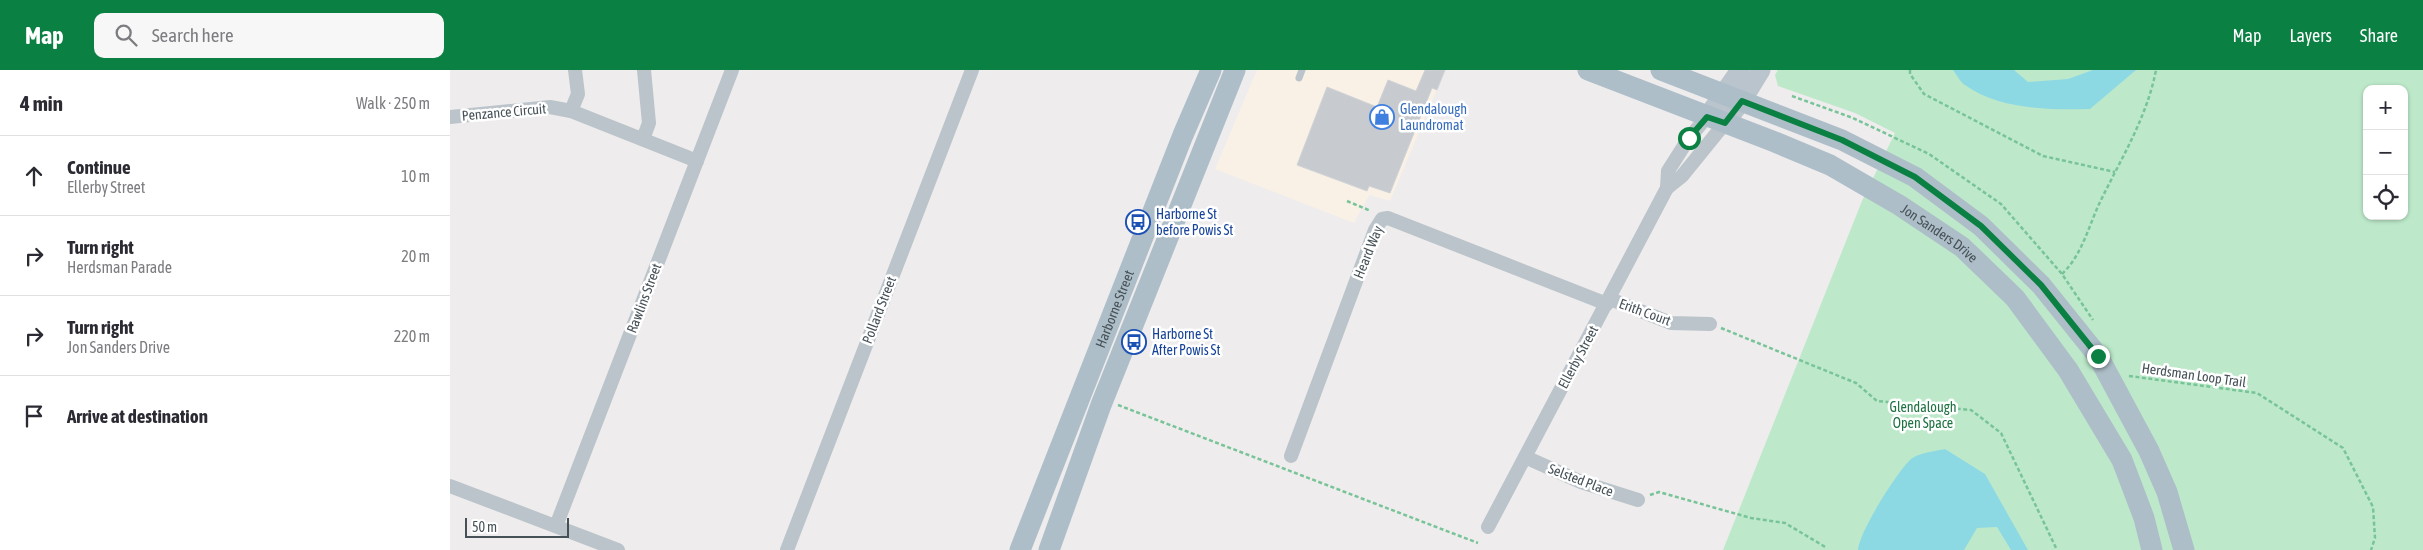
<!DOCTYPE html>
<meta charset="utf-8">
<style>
body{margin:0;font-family:"Asap Condensed",sans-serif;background:#f7f7f7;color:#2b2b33}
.controls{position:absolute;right:15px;top:15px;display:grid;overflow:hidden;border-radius:10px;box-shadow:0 1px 4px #0004}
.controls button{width:45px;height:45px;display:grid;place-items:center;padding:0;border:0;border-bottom:1px solid #e1e1e2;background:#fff;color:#2b2b33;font:25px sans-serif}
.scale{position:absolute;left:15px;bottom:12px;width:104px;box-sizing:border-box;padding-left:5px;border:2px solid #465157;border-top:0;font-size:14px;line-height:18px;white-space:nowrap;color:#465157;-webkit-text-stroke:4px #fff;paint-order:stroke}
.stop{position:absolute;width:15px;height:15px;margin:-11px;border:4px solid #0b8043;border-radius:50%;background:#fff}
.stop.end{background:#0b8043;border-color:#fff;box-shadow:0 1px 5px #0008}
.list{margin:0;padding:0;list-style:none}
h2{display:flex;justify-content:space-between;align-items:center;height:65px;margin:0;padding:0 20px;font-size:21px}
h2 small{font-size:16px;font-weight:400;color:#7c7c81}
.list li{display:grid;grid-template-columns:32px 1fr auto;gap:15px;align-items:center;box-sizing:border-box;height:80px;padding:0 20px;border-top:1px solid #e1e1e2}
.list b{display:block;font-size:19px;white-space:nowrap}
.list p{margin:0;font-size:16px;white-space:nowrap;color:#7c7c81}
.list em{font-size:16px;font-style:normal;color:#7c7c81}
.icon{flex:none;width:28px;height:28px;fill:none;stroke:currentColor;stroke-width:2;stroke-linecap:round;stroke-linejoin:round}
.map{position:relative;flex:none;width:1973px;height:480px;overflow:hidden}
header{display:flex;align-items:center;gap:30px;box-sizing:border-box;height:70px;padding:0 25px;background:#0b8043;color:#fff}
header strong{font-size:24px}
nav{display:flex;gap:28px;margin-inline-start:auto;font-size:18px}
.search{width:350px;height:45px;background:#f7f7f7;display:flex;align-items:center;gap:12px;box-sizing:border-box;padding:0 18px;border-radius:10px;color:#7c7c81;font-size:19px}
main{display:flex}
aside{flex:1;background:#fff}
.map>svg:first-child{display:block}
</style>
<header>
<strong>Map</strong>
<div class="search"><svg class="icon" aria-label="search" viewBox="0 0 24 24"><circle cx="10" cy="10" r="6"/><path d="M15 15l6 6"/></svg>Search here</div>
<nav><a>Map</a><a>Layers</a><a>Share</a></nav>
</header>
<main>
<aside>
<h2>4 min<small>Walk · 250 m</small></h2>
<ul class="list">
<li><svg class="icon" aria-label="ahead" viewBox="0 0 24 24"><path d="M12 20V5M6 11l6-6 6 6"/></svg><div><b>Continue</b><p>Ellerby Street</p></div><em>10 m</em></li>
<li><svg class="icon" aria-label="right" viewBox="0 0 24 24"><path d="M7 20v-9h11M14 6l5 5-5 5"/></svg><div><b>Turn right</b><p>Herdsman Parade</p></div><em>20 m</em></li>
<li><svg class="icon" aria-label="right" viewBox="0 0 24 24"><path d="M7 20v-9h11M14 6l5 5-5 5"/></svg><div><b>Turn right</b><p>Jon Sanders Drive</p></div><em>220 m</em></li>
<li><svg class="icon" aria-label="arrive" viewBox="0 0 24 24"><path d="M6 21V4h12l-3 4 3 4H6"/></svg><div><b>Arrive at destination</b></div></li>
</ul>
</aside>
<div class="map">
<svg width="1973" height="480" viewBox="0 0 1973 480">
<rect width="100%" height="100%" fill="#eeecec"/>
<path fill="#f9f1e5" d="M807,0h188l-55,131 -21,-6 -15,28 -139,-54z"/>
<path fill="#bde9ca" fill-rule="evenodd" d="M1328,0h645v480h-700l139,-349 33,-68 -40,-20 -77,-27 -3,-11zM1917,19h37v127h-37z"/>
<g fill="#8dd9e3">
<path d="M1503,0h61l14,12 40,-3 25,-9h43l-46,39c-40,1 -90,1 -125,-24 -5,-3 -8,-10 -12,-15z"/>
<path d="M1495,379l40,25 43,76h-17l-14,-23 -20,1 -13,22h-106c1,-18 39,-78 53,-91 7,-6 25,-8 34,-10z"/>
</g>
<path fill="#c7cace" stroke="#d0d3d7" d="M975,0h20l-8,20 -5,-2 -42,105 -21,-7 -2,5 -70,-26 30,-78 50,20 11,-27 28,11z"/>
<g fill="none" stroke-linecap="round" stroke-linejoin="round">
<g stroke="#78c498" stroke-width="2.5" stroke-dasharray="4 2.5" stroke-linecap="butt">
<path d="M1460,0v4l14,20 119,62 72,16"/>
<path d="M1342,26l61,22 76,36 72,50 61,70 31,46"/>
<path d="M897,131l24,10"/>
<path d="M1612,204c21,-20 27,-50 39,-74 21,-43 46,-83 55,-130"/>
<path d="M1271,258l135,55 21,18 94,9 30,23 56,117"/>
<path d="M1679,306l128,17 86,55 30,59 2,31 -4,12"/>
<path d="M668,335l360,138"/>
<path d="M1200,425l9,-3 92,26 34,5 42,25"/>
</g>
<path stroke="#bbc4ca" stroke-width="7" d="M849,8l3,-8"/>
<g stroke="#bbc4ca" stroke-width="14">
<path d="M121,41l7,-17 -3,-24"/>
<path d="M0,47l100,-10 21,4 126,50"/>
<path d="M193,69l6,-16 -5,-53"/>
<path d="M1217,118l15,-12 43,-53"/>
<path d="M1160,229l61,24 39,1"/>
<path d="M841,386l84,-226 7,-11 6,-1 219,86"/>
<path d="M1075,387l56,25 57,18"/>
<path d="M0,416l168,64"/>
<path d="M106,456l176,-456"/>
<path d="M1038,457l179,-339 1,-17 21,-33 18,-21"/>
<path d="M337,480l185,-480"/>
</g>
<g stroke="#b9c4cc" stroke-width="19">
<path d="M1257,47l33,-47"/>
<path d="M1275,53l17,-22 19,-31"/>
</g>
<g stroke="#adbec9" stroke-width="21">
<path id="s1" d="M1138,0l187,72 55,23 69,40 63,42 53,51 53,72 54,90 22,58 8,32"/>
<path d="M1211,0l181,70 73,37 66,49 60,59 57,71 51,95 18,41 17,58"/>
<path id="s2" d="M570,480l163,-415 28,-65"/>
<path d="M599,480l52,-145 134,-335"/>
</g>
</g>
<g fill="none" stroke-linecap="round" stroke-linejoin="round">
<path stroke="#0b8043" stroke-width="6" d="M1239,68l18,-21 18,6 17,-22 100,39 73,37 66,49 60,59 57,71"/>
</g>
<defs>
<symbol id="shop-ring" viewBox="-11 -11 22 22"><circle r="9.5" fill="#fff" stroke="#3f7fe0" stroke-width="1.5"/><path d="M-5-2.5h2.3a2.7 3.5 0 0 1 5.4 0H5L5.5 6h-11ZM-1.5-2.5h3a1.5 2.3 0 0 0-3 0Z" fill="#3f7fe0"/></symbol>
<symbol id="bus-ring" viewBox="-11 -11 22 22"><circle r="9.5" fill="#fff" stroke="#1a4fb4" stroke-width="1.5"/><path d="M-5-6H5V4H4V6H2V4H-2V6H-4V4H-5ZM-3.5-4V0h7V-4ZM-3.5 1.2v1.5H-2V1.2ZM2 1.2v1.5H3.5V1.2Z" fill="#1a4fb4"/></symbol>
</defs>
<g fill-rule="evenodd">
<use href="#shop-ring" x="918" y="33" width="28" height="28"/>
<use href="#bus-ring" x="674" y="138" width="28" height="28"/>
<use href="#bus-ring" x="670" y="258" width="28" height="28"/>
</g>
<g text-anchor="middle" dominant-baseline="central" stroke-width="5" stroke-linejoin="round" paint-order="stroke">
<g font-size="14" fill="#366cbe" stroke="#fff" text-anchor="start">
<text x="950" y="39">Glendalough<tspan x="950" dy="16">Laundromat</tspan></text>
</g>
<g font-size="14" fill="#465157" stroke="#fff">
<text transform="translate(54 42) rotate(-5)">Penzance Circuit</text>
<text stroke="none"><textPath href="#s1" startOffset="389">Jon Sanders Drive</textPath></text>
<text transform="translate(918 182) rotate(-68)">Heard Way</text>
<text transform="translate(194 228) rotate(-69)">Rawlins Street</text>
<text stroke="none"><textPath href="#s2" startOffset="259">Harborne Street</textPath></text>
<text transform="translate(429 240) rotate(-69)">Pollard Street</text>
<text transform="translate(1195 242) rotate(20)">Erith Court</text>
<text transform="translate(1128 287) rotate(-62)">Ellerby Street</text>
<text transform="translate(1744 305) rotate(8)">Herdsman Loop Trail</text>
<text transform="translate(1131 410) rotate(21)">Selsted Place</text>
</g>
<g font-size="14" fill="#164399" stroke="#fff" text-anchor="start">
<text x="706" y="144">Harborne St<tspan x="706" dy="16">before Powis St</tspan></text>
<text x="702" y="264">Harborne St<tspan x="702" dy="16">After Powis St</tspan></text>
</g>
<g font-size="14" fill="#1e7140" stroke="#fff">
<text x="1473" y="337">Glendalough<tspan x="1473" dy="16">Open Space</tspan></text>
</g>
</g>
</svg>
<div class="controls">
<button>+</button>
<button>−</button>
<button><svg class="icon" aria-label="locate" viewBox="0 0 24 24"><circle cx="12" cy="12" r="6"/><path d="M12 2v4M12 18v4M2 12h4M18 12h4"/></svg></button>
</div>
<div class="scale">50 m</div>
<div class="stop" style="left:1239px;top:68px"></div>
<div class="stop end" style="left:1648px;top:286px"></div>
</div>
</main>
